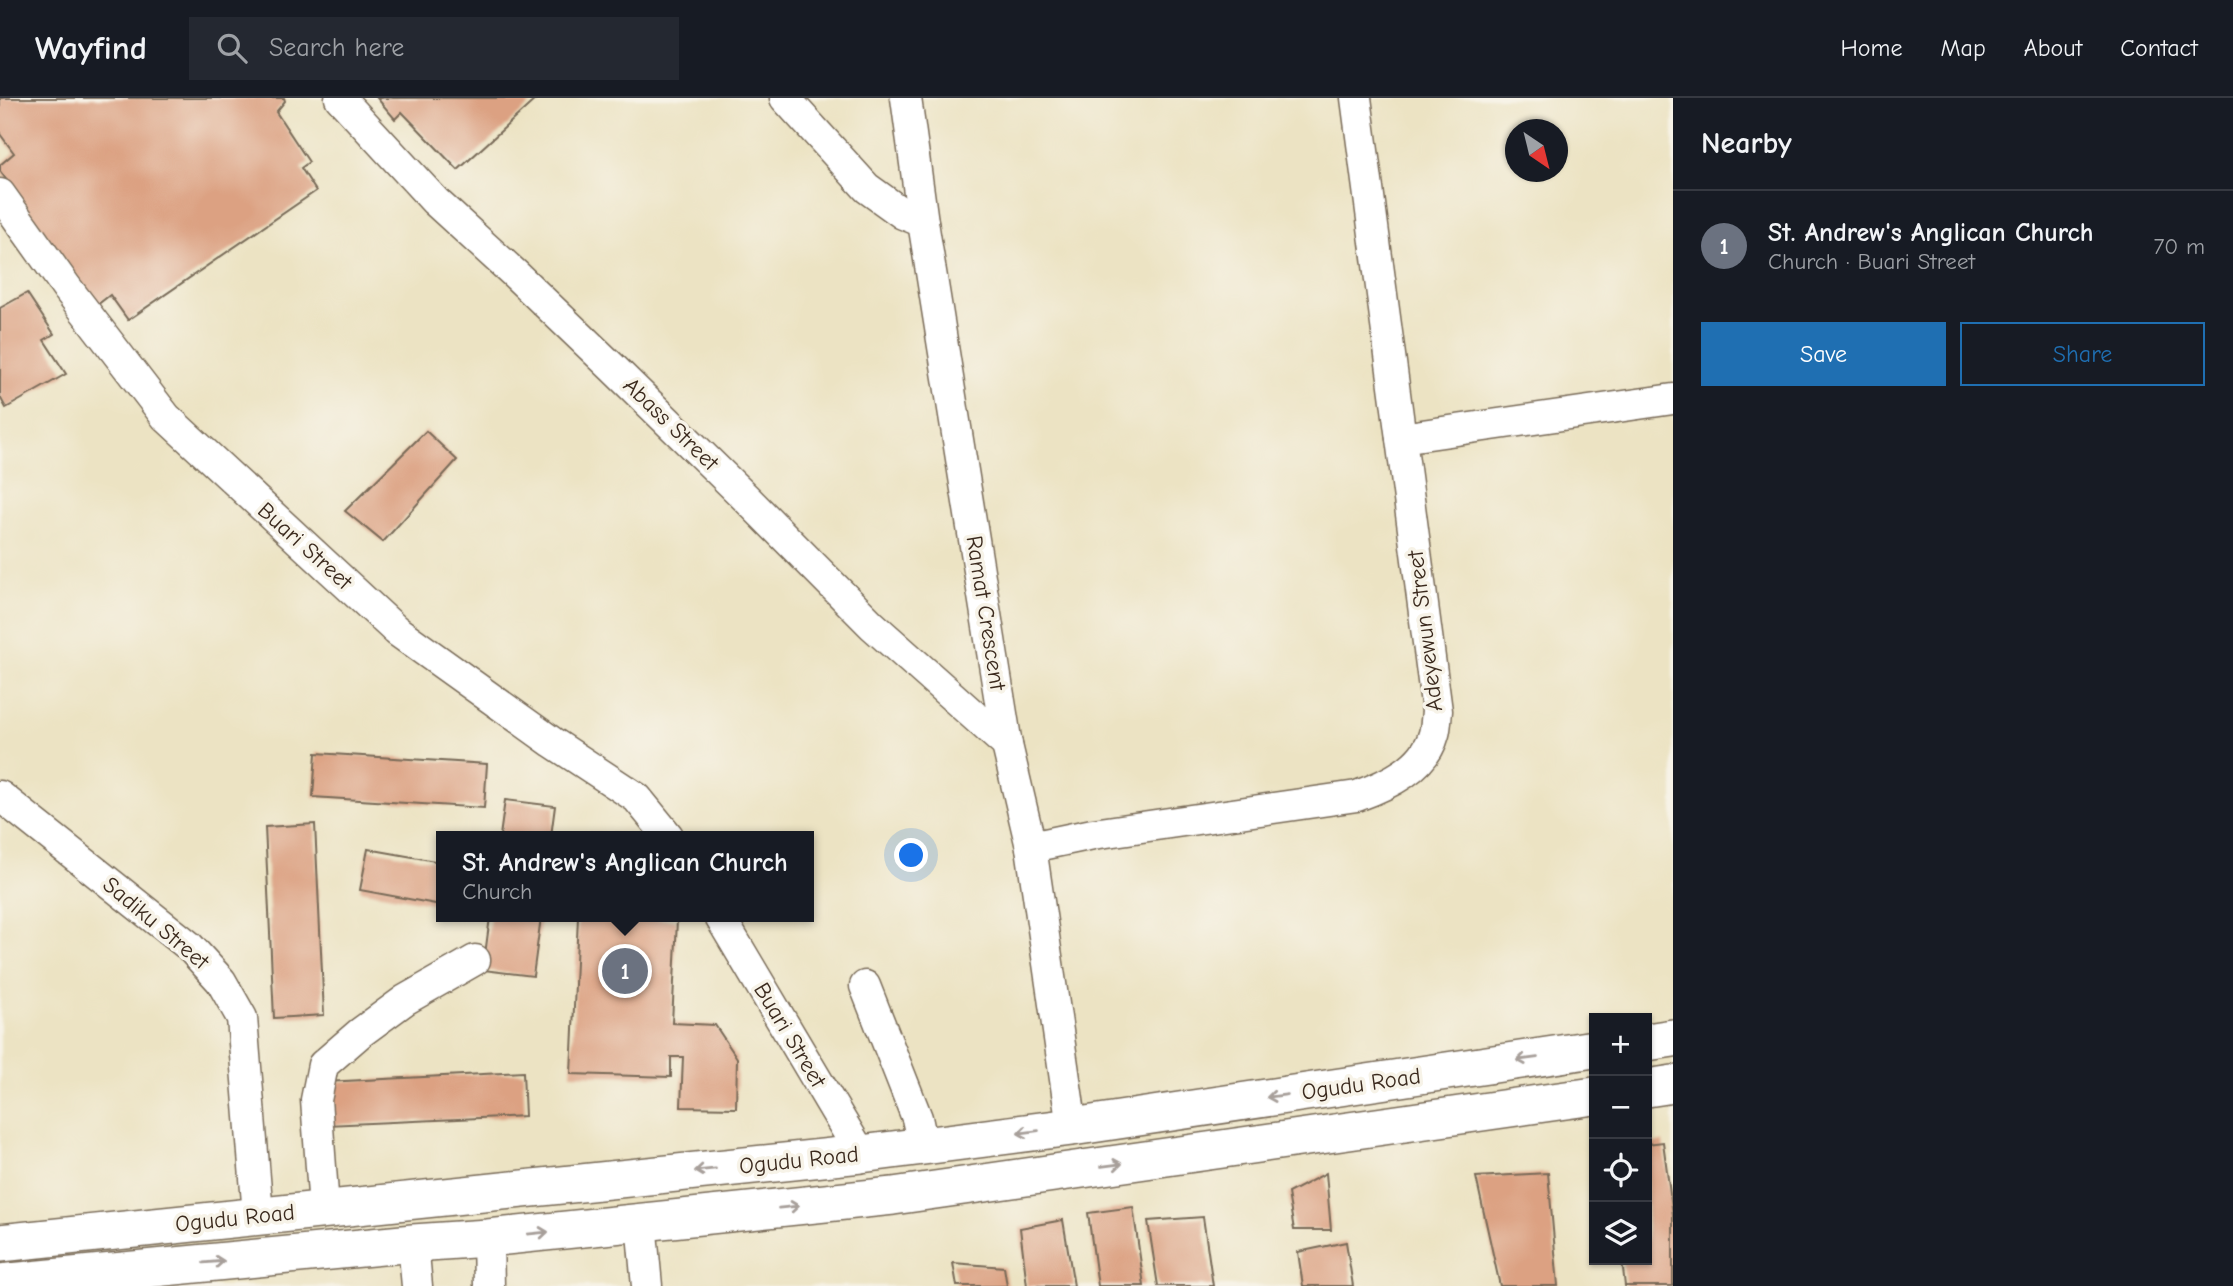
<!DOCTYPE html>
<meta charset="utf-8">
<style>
body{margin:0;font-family:"Comic Neue",sans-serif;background:#242831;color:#f1f3f6}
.controls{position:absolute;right:21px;bottom:21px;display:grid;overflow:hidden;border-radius:0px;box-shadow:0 2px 5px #0004}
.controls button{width:63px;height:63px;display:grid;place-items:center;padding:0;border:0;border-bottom:2px solid #363941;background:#171b24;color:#f1f3f6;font:35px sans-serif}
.compass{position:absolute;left:1505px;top:21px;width:63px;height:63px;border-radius:50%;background:#171b24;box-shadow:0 2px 5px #0004;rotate:145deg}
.you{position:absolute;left:912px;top:758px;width:24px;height:24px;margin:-18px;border:5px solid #fff;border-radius:50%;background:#1a73e8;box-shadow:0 0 0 10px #1a73e833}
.badge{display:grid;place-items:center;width:46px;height:46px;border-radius:50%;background:#1f6fb2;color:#fff;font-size:23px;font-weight:700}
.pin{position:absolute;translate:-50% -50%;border:4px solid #fff;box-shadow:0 2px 7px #0006}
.popup{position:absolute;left:436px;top:733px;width:378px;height:91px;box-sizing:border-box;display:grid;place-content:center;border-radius:0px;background:#171b24;filter:drop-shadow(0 2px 5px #0005);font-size:23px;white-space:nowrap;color:#9ea1a6}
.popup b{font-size:26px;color:#f1f3f6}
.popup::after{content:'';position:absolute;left:50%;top:100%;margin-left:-14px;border:14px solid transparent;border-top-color:#171b24}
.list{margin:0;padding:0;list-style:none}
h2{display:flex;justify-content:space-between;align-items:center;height:91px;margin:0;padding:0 28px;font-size:30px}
h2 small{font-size:23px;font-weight:400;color:#9ea1a6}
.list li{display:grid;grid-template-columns:46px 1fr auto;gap:21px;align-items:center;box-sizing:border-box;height:112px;padding:0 28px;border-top:2px solid #363941}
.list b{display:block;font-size:26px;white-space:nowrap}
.list p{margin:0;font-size:23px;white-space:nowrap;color:#9ea1a6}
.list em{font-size:23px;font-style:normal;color:#9ea1a6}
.actions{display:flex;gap:14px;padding:21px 28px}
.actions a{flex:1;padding:16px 0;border:2px solid #1f6fb2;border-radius:0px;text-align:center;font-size:24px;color:#1f6fb2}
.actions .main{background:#1f6fb2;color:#fff}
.icon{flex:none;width:38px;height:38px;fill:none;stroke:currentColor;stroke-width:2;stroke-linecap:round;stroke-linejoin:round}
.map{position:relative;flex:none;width:1673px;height:1188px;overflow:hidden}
header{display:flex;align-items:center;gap:42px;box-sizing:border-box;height:98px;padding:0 35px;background:#171b24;border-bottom:2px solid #363941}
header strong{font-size:33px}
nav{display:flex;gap:38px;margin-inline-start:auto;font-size:24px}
.search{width:490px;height:63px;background:#242831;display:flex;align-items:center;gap:18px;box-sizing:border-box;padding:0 24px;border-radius:0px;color:#9ea1a6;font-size:26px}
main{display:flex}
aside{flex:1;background:#171b24}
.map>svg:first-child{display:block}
</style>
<header>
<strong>Wayfind</strong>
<div class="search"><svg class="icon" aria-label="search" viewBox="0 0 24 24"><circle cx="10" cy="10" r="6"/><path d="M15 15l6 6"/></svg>Search here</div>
<nav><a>Home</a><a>Map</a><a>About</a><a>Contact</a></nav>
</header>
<main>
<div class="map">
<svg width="1673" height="1188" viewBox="0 0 1673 1188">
<rect width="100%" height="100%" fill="#f7f3e8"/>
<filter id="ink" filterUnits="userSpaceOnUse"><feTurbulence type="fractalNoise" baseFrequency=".0143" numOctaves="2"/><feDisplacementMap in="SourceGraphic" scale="14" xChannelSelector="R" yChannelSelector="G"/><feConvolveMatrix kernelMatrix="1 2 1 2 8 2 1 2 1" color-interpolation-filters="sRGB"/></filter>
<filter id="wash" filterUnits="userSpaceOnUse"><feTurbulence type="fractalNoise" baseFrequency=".00686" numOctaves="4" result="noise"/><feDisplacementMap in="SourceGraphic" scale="28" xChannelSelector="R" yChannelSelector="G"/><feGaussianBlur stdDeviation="1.57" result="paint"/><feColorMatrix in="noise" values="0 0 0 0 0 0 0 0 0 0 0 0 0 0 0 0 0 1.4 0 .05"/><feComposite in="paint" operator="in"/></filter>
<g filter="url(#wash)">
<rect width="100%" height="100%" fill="#ece3c3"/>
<g id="blocks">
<g fill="#dca182">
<path d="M0,0h284l1,3 -9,11 33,50 -8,6 15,23 -188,129 -18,-25 -13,10 -97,-134v-6l14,-12 -14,-19z"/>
<path d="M377,0h160l-79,72 -56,-58 -7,7z"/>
<path d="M27,195l27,41 -10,6 22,34 -60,34 -6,-11v-89z"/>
<path d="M426,333l31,29 -74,82 -38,-31z"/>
<path d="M316,655l171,11 -3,44 -171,-11z"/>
<path d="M505,702l50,6 -4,30h-51z"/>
<path d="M315,726l9,191 -50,3 -9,-191z"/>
<path d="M582,734l40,2v2h-40z"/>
<path d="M368,751l73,13v43l-81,-15z"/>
<path d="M490,819h51l-8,59 -50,-6z"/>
<path d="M578,819h73v2l26,1 -5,103 43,2 22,33 -1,50 -55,-1 2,-50h-12v20l-100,-3z"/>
<path d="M523,974l2,44 -198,9 -2,-43z"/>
<path d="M1663,1044l10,73v71h-48l-3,-26h25v-116z"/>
<path d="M1326,1075l5,57h-37l-6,-37z"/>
<path d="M1548,1075l10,113h-58l-24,-109z"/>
<path d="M1133,1109l11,79h-46l-10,-73z"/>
<path d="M1203,1119l10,69h-55l-10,-65z"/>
<path d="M1063,1122l11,66h-47l-7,-58z"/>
<path d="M1346,1144l7,44h-50l-5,-34z"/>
<path d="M953,1165l51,4 3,19h-50z"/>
</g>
</g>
</g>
<g filter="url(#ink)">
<use href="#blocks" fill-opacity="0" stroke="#796b58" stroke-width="2"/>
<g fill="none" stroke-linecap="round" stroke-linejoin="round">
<defs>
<g id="minor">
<path d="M340,0l95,103 80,73 98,94 133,130 126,127 135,120"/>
<path d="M785,0l82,90 36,26 20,8"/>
<path d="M906,0l17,124 84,523 24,102 41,280"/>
<path d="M0,96l67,94 99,129 231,214 155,111 85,56 31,38"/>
<path d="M1401,340l272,-39"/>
<path d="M0,698l189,150 32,35 21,37 16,197"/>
<path d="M1031,749l62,-13 264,-38c30,-11 68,-28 77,-62 2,-7 2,-15 3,-23l-81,-613"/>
<path d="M720,819l141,237"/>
<path d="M865,888l52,132 6,28"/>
<path d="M324,1110l-8,-108 7,-35 37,-32 45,-33 70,-40"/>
<path d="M641,1124l6,64"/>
<path d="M488,1140l1,48"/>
<path d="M413,1145l4,43"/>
</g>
<g id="major">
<path d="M1647,944l26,-4"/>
<path d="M1647,990l26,-4"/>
<path d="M0,1145l861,-89 211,-27 522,-78"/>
<path d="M0,1185l413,-40 75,-5 405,-42 701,-100"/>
</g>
</defs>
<use href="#minor" stroke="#796b58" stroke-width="33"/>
<use href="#major" stroke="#796b58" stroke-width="40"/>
<use href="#minor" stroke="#fff" stroke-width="30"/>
<use href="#major" stroke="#fff" stroke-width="37"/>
</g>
<defs><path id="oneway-shaft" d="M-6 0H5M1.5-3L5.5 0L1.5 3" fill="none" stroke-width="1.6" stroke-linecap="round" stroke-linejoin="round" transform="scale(1.75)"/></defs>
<g stroke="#a79f9a">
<use href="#oneway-shaft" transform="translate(1527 961) rotate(172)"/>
<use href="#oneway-shaft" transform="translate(1277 998) rotate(172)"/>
<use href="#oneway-shaft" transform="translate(1028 1034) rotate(173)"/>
<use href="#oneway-shaft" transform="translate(1112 1067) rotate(-8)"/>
<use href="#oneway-shaft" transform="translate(705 1072) rotate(174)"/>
<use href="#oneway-shaft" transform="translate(789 1109) rotate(-6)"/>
<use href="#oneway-shaft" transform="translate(538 1135) rotate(-6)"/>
<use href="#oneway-shaft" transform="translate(214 1164) rotate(-5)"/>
</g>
</g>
<g text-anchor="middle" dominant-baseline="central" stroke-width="7" stroke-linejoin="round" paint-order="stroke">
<g font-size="23" fill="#3b2a1e" stroke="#f7f3e8">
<text transform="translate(671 326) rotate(44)">Abass Street</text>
<text transform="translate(305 448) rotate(42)">Buari Street</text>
<text transform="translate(986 515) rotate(81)">Ramat Crescent</text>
<text transform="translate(1425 533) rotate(-97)">Adeyewun Street</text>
<text transform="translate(156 825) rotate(40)">Sadiku Street</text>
<text transform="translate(790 937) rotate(59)">Buari Street</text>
<text transform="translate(1361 986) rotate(-8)">Ogudu Road</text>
<text transform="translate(799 1062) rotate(-6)">Ogudu Road</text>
<text transform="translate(235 1120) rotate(-6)">Ogudu Road</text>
</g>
</g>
</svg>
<div class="controls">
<button>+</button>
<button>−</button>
<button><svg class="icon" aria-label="locate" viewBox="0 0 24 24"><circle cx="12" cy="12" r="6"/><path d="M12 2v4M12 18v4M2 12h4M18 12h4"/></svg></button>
<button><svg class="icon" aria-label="layers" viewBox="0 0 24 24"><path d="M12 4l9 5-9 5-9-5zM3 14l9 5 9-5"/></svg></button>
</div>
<svg class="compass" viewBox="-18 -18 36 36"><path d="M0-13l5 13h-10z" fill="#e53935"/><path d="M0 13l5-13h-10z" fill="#9ea1a6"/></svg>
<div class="you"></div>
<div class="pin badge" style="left:625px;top:873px;background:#6b7280">1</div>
<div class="popup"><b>St. Andrew's Anglican Church</b>Church</div>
</div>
<aside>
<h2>Nearby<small></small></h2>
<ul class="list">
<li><span class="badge" style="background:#6b7280">1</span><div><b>St. Andrew's Anglican Church</b><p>Church · Buari Street</p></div><em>70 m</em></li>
</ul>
<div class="actions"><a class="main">Save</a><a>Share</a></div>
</aside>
</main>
